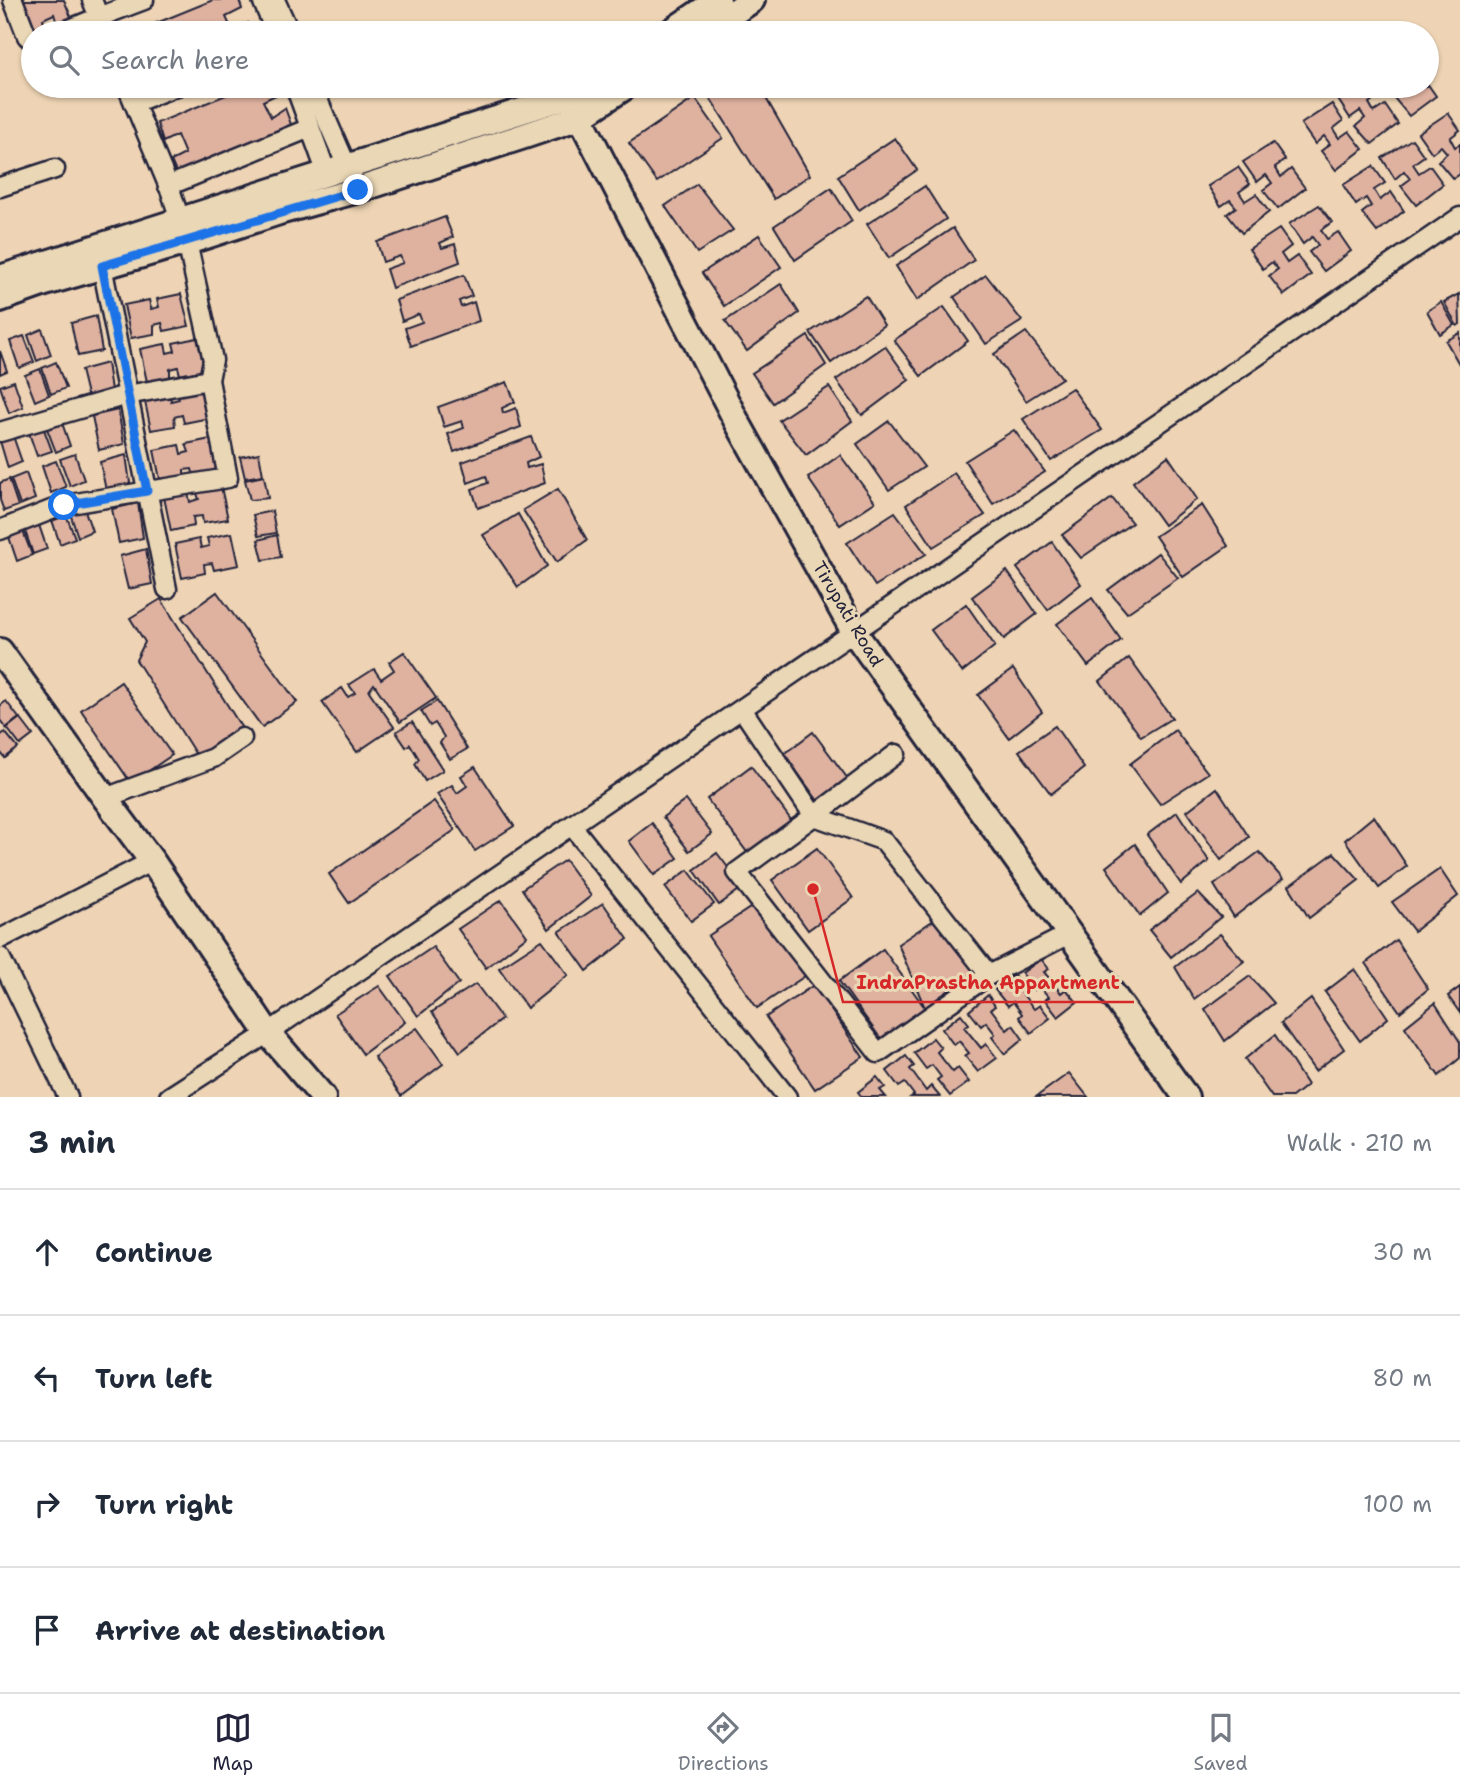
<!DOCTYPE html>
<meta charset="utf-8">
<style>
body{margin:0;font-family:"Shantell Sans",sans-serif;background:#f6f6f7;color:#1f2937}
.stop{position:absolute;width:21px;height:21px;margin:-16px;border:5px solid #1a73e8;border-radius:50%;background:#fff}
.stop.end{background:#1a73e8;border-color:#fff;box-shadow:0 2px 7px #0008}
.list{margin:0;padding:0;list-style:none}
h2{display:flex;justify-content:space-between;align-items:center;height:91px;margin:0;padding:0 28px;font-size:30px}
h2 small{font-size:23px;font-weight:400;color:#747a83}
.list li{display:grid;grid-template-columns:46px 1fr auto;gap:21px;align-items:center;box-sizing:border-box;height:126px;padding:0 28px;border-top:2px solid #e0e1e3}
.list b{display:block;font-size:26px;white-space:nowrap}
.list em{font-size:23px;font-style:normal;color:#747a83}
.icon{flex:none;width:38px;height:38px;fill:none;stroke:currentColor;stroke-width:2;stroke-linecap:round;stroke-linejoin:round}
.map{position:relative;flex:none;width:1460px;height:1097px;overflow:hidden}
.search{position:absolute;background:#fff;box-shadow:0 2px 5px #0004;left:21px;right:21px;top:21px;height:77px;display:flex;align-items:center;gap:18px;box-sizing:border-box;padding:0 24px;border-radius:38px;color:#747a83;font-size:26px}
.sheet{height:595px;background:#fff}
nav{display:flex;justify-content:space-around;align-items:center;box-sizing:border-box;height:98px;border-top:2px solid #e0e1e3;background:#fff;font-size:19px;color:#747a83}
nav a{display:grid;justify-items:center;gap:4px}
nav .on{color:#22223b}
.map>svg:first-child{display:block}
</style>
<div class="map">
<svg width="1460" height="1097" viewBox="0 0 1460 1097">
<rect width="100%" height="100%" fill="#eed4b4"/>
<filter id="ink" filterUnits="userSpaceOnUse"><feTurbulence type="fractalNoise" baseFrequency=".0143" numOctaves="2"/><feDisplacementMap in="SourceGraphic" scale="14" xChannelSelector="R" yChannelSelector="G"/><feConvolveMatrix kernelMatrix="1 2 1 2 8 2 1 2 1" color-interpolation-filters="sRGB"/></filter>
<g filter="url(#ink)">
<g fill="#dfb2a0" stroke="#22223b" stroke-width="2">
<path d="M19,0h45l8,19 -15,5 -3,-10 -11,5 3,9 -11,5z"/>
<path d="M213,0h26l3,9 -16,8 7,15 15,-9 3,10h-119z"/>
<path d="M1427,83l9,13 -27,20 -15,-18 9,-7 -3,-5h27z"/>
<path d="M137,86h18l-15,6z"/>
<path d="M248,86h29l3,7 -17,8 8,16 14,-9 8,22 -115,47 -7,-16 14,-7 -8,-19 -14,7 -6,-19z"/>
<path d="M718,86h41l51,89 -36,24 -67,-106z"/>
<path d="M1355,86h17l7,9 -10,8 5,9 11,-7 13,19 -26,20 -16,-18 9,-8 -5,-7 -10,7 -13,-20z"/>
<path d="M695,98l28,40 -66,44 -28,-39z"/>
<path d="M1332,104l11,17 -10,8 6,9 10,-7 14,18 -27,21 -15,-19 9,-7 -6,-8 -9,8 -14,-20z"/>
<path d="M1448,113l12,17 -10,8 5,9 5,-3v30l-7,5 -15,-18 9,-8 -6,-7 -9,7 -14,-20z"/>
<path d="M895,138l22,32 -58,40 -21,-34z"/>
<path d="M1412,139l12,17 -11,8 6,9 11,-7 13,18 -27,21 -15,-19 9,-7 -6,-8 -9,8 -13,-21z"/>
<path d="M1273,143l12,17 -10,7 6,10 10,-8 14,19 -27,21 -15,-19 9,-7 -6,-8 -9,7 -14,-20z"/>
<path d="M1373,166l12,17 -11,7 6,10 11,-8 13,19 -27,21 -15,-19 9,-7 -5,-8 -10,7 -13,-20z"/>
<path d="M1238,167l12,17 -11,8 6,9 11,-7 13,18 -27,21 -15,-19 9,-7 -6,-7 -9,6 -13,-20z"/>
<path d="M697,184l36,46 -36,23 -32,-47z"/>
<path d="M925,186l21,33 -57,39 -22,-34z"/>
<path d="M831,188l21,33 -57,39 -21,-34z"/>
<path d="M1319,205l13,17 -11,8 6,9 11,-7 13,19 -27,20 -15,-19 9,-7 -6,-8 -9,7 -14,-20z"/>
<path d="M445,217l8,20 -13,6 2,5 13,-4 5,18 -68,26 -6,-19 17,-6 -3,-7 -17,6 -6,-20z"/>
<path d="M953,228l21,32 -57,40 -21,-34z"/>
<path d="M1279,229l12,17 -10,8 6,9 10,-7 14,19 -27,20 -15,-19 9,-7 -6,-7 -9,7 -14,-20z"/>
<path d="M759,235l22,32 -57,39 -22,-33z"/>
<path d="M464,275l8,21 -13,5 2,6 13,-5 5,19 -68,25 -6,-18 17,-6 -3,-8 -17,7 -6,-21z"/>
<path d="M986,275l36,46 -36,23 -32,-47z"/>
<path d="M781,284l18,29 -52,38 -22,-30z"/>
<path d="M181,294l8,32 -25,5 -2,-8 -8,2v9l-23,4 -7,-33 25,-5 2,9 8,-2 -2,-8z"/>
<path d="M1459,294l1,30 -3,2 -13,-24z"/>
<path d="M866,296l18,29 -53,38 -21,-31z"/>
<path d="M1441,302l13,23 -14,9 -13,-23z"/>
<path d="M944,307l24,34 -47,35 -27,-36z"/>
<path d="M96,316l6,35 -24,5 -7,-33z"/>
<path d="M42,329l9,26 -14,6 -9,-26z"/>
<path d="M1026,332l36,46 -36,23 -32,-47z"/>
<path d="M1460,333v31h-1l-13,-23z"/>
<path d="M24,336l10,26 -15,6 -9,-27z"/>
<path d="M808,336l18,29 -53,38 -21,-30z"/>
<path d="M197,338l8,32 -25,5 -2,-8 -8,2v9l-23,4 -7,-33 25,-5 2,9 8,-2 -2,-8z"/>
<path d="M885,346l24,34 -47,35 -26,-35z"/>
<path d="M0,351l7,20 -7,3z"/>
<path d="M56,362l10,26 -15,6 -9,-26z"/>
<path d="M107,363l5,34 -23,6 -8,-33z"/>
<path d="M40,369l9,26 -14,6 -10,-26z"/>
<path d="M14,381l9,26 -14,6 -9,-27z"/>
<path d="M507,382l8,20 -13,6 1,5 13,-5 5,19 -67,25 -6,-18 16,-6 -2,-7 -18,6 -6,-20z"/>
<path d="M201,386l8,32 -25,5 -2,-8 -8,2 1,9 -24,4 -7,-33 25,-5 2,9 8,-2 -2,-8z"/>
<path d="M829,387l23,34 -46,34 -27,-35z"/>
<path d="M1072,388l30,42 -51,31 -28,-42z"/>
<path d="M118,410l6,34 -25,6 -7,-34z"/>
<path d="M61,420l9,26 -14,6 -10,-26z"/>
<path d="M889,421l35,46 -35,23 -32,-46z"/>
<path d="M42,424l10,27 -15,5 -9,-26z"/>
<path d="M1014,430l31,42 -52,32 -28,-43z"/>
<path d="M13,436l9,26 -14,6 -8,-27z"/>
<path d="M531,437l8,20 -13,6 1,5 14,-4 4,19 -67,25 -6,-19 16,-6 -2,-7 -18,7 -6,-21z"/>
<path d="M211,439l7,32 -24,5 -2,-7 -8,1v9l-23,5 -7,-34 25,-5 2,9 8,-2 -3,-8z"/>
<path d="M259,453l4,22 -18,3 -5,-21z"/>
<path d="M75,454l9,26 -14,6 -10,-27z"/>
<path d="M126,455l5,35 -24,5 -7,-33z"/>
<path d="M840,455l35,47 -35,23 -32,-47z"/>
<path d="M1168,456l29,43 -33,26 -31,-43z"/>
<path d="M56,461l10,26 -15,6 -9,-27z"/>
<path d="M26,473l9,26 -15,6 -9,-26z"/>
<path d="M954,473l31,42 -52,32 -27,-42z"/>
<path d="M264,476l4,22 -18,2 -5,-20z"/>
<path d="M9,479l9,27 -14,5 -4,-11v-17z"/>
<path d="M221,487l7,32 -25,4 -1,-7 -9,1 1,9 -23,5 -7,-34 24,-4 2,9 9,-3 -3,-8z"/>
<path d="M558,489l29,51 -30,22 -34,-52z"/>
<path d="M1112,498l20,25 -51,35 -19,-23z"/>
<path d="M138,503l5,35 -24,5 -7,-34z"/>
<path d="M83,505l9,26 -14,6 -9,-27z"/>
<path d="M1202,505l26,41 -45,31 -28,-41z"/>
<path d="M272,511l4,22 -18,3 -5,-21z"/>
<path d="M65,512l10,26 -15,6 -9,-27z"/>
<path d="M895,512l31,42 -51,32 -28,-43z"/>
<path d="M518,514l29,52 -29,21 -35,-52z"/>
<path d="M38,522l9,27 -14,5 -9,-26z"/>
<path d="M22,529l10,26 -15,6 -9,-27z"/>
<path d="M232,533l7,32 -25,5 -2,-7 -8,1 1,9 -23,5 -7,-34 24,-5 2,9 8,-2 -2,-8z"/>
<path d="M277,535l4,22 -18,3 -5,-20z"/>
<path d="M1052,542l29,42 -33,26 -31,-42z"/>
<path d="M146,549l6,35 -24,5 -8,-33z"/>
<path d="M1158,553l20,25 -51,35 -19,-23z"/>
<path d="M1007,571l30,43 -33,25 -32,-42z"/>
<path d="M217,592l80,110 -35,25 -80,-110z"/>
<path d="M1092,598l29,42 -33,26 -31,-42z"/>
<path d="M161,599l82,131 -45,28 -62,-98 9,-18 -15,-24z"/>
<path d="M966,604l29,42 -33,26 -31,-42z"/>
<path d="M404,652l32,46 -36,24 -26,-38 -5,7 25,36 -37,25 -35,-50 20,-14 6,9 7,-4 -6,-8 25,-16 7,10 13,-9 -5,-8z"/>
<path d="M1129,658l43,60 -31,19 -41,-56z"/>
<path d="M1013,669l29,43 -33,26 -31,-43z"/>
<path d="M121,682l51,73 -41,28 -50,-73z"/>
<path d="M6,701l13,17 -13,10 -6,-8v-14z"/>
<path d="M437,701l30,48 -17,10 -10,-16 4,-6 -9,-14 -5,3 -9,-15z"/>
<path d="M20,718l13,17 -13,10 -13,-17z"/>
<path d="M412,722l31,48 -18,11 -10,-17 4,-5 -9,-15 -4,3 -10,-15z"/>
<path d="M1055,726l29,42 -33,26 -32,-43z"/>
<path d="M1175,730l33,43 -48,31 -30,-40z"/>
<path d="M5,732l13,16 -13,10 -5,-6v-16z"/>
<path d="M813,732l38,51 -30,22 -37,-51z"/>
<path d="M751,766l43,58 -44,32 -43,-57z"/>
<path d="M475,767l39,59 -39,25 -38,-57 15,-9 5,8 10,-7 -6,-10z"/>
<path d="M1217,788l32,49 -28,23 -34,-49z"/>
<path d="M686,800l26,34 -23,17 -26,-34z"/>
<path d="M434,801l21,29 -106,73 -20,-29z"/>
<path d="M1177,812l32,49 -28,23 -34,-49z"/>
<path d="M1374,816l33,50 -28,22 -34,-48z"/>
<path d="M652,823l26,35 -24,17 -25,-34z"/>
<path d="M1135,844l33,49 -28,23 -34,-49z"/>
<path d="M817,848l36,50 -45,32 -36,-50z"/>
<path d="M1259,852l24,27 -49,38 -20,-32z"/>
<path d="M717,853l26,34 -24,18 -25,-35z"/>
<path d="M1334,853l25,27 -50,38 -20,-32z"/>
<path d="M565,860l26,36 -42,33 -27,-40z"/>
<path d="M1440,869l18,27 -44,35 -22,-29z"/>
<path d="M688,870l26,34 -23,17 -26,-34z"/>
<path d="M1198,893l23,24 -50,40 -22,-27z"/>
<path d="M501,900l26,36 -41,32 -28,-39z"/>
<path d="M603,903l25,36 -41,32 -28,-39z"/>
<path d="M756,904l49,72 -48,32 -49,-72z"/>
<path d="M940,916l39,56 -54,36 -27,-64z"/>
<path d="M1220,934l24,27 -50,38 -19,-32z"/>
<path d="M542,940l26,35 -41,33 -28,-40z"/>
<path d="M1396,940l32,49 -28,23 -34,-49z"/>
<path d="M433,947l26,36 -41,33 -28,-40z"/>
<path d="M883,949l42,59 -44,31 -42,-58z"/>
<path d="M1041,959l8,10 -5,3 17,21 5,-4 11,13 -19,15 -13,-17 4,-3 -10,-11 -5,4 -12,-17z"/>
<path d="M1355,969l33,49 -28,23 -35,-49z"/>
<path d="M1014,975l8,10 -4,3 16,21 6,-4 10,13 -19,15 -12,-16 3,-3 -9,-12 -5,4 -13,-16z"/>
<path d="M1250,976l24,27 -49,38 -20,-32z"/>
<path d="M476,984l26,35 -42,33 -28,-40z"/>
<path d="M814,985l49,72 -48,32 -49,-72z"/>
<path d="M379,986l26,36 -42,32 -28,-40z"/>
<path d="M1460,987v26l-12,-17z"/>
<path d="M988,995l7,11 -4,3 16,21 6,-5 10,14 -18,15 -13,-17 3,-3 -9,-12 -5,4 -12,-15z"/>
<path d="M1311,999l33,50 -29,22 -34,-48z"/>
<path d="M1435,1003l25,39v16l-21,18 -34,-49z"/>
<path d="M961,1014l8,10 -5,3 17,21 5,-4 11,14 -19,14 -13,-16 4,-3 -10,-12 -5,4 -12,-16z"/>
<path d="M417,1028l26,36 -42,32 -27,-39z"/>
<path d="M1275,1035l32,50 -15,12h-20l-27,-38z"/>
<path d="M933,1038l8,10 -4,4 16,20 5,-4 11,14 -19,14 -13,-16 4,-3 -9,-12 -6,4 -12,-16z"/>
<path d="M906,1056l8,10 -4,3 16,22 5,-5 9,11h-29l3,-2 -9,-12 -6,4 -12,-16z"/>
<path d="M1069,1073l19,24h-52z"/>
<path d="M877,1077l8,10 -5,3 6,7h-24l-4,-5z"/>
</g>
<g fill="none" stroke-linecap="round" stroke-linejoin="round">
<defs>
<g id="street">
<path d="M13,0l14,36 6,6"/>
<path d="M262,0l14,33"/>
<path d="M275,0l15,33"/>
<path d="M60,33l39,-16 -7,-17"/>
<path d="M106,33l-7,-16 45,-17"/>
<path d="M127,86l44,106 9,28"/>
<path d="M295,86l32,88"/>
<path d="M312,86l40,92"/>
<path d="M134,103l43,-17"/>
<path d="M168,186l142,-58"/>
<path d="M0,187l55,-18"/>
<path d="M102,266l65,323"/>
<path d="M0,432l127,-37 82,-15"/>
<path d="M0,530l64,-25 164,-27 -19,-98 4,-20 -26,-118"/>
<path d="M742,709l72,107 -77,56 141,181 111,-78 -105,-134 -70,-25"/>
<path d="M105,798l108,-40 29,-20"/>
<path d="M814,816l82,-62"/>
<path d="M572,826l215,271"/>
<path d="M0,939l152,-78"/>
<path d="M0,957l68,140"/>
<path d="M989,975l80,-41"/>
<path d="M169,1097l99,-64 1192,-816"/>
</g>
<g id="secondary">
<path d="M669,33l49,-33"/>
<path d="M703,33l49,-33"/>
<path d="M569,96l167,324 118,212 332,465"/>
<path d="M0,278l565,-181 23,-11"/>
<path d="M0,299l45,-16 142,-41 92,-30 79,-22 169,-55 53,-18 46,-31"/>
<path d="M0,651l105,147 47,63 116,172 55,64"/>
</g>
</defs>
<use href="#street" stroke="#22223b" stroke-width="23"/>
<use href="#secondary" stroke="#22223b" stroke-width="30"/>
<use href="#street" stroke="#ead7b5" stroke-width="18"/>
<use href="#secondary" stroke="#ead7b5" stroke-width="24"/>
</g>
</g>
<g fill="none" stroke-linecap="round" stroke-linejoin="round" filter="url(#ink)">
<path stroke="#1a73e8" stroke-width="9" d="M64,505l83,-14 -45,-225 256,-76"/>
</g>
<g text-anchor="middle" dominant-baseline="central" stroke-width="6" stroke-linejoin="round" paint-order="stroke">
<g font-size="18" fill="#22223b" stroke="#ead7b5">
<text transform="translate(848 614) rotate(59)">Tirupati Road</text>
</g>
</g>
<path fill="none" stroke="#d62828" stroke-width="2.5" d="M813 889L843 1002H1134"/>
<circle fill="#d62828" stroke="#ead7b5" stroke-width="2.5" cx="813" cy="889" r="7"/>
<g font-size="19" text-anchor="middle" font-weight="bold" fill="#d62828" stroke="#ead7b5" stroke-width="6" stroke-linejoin="round" paint-order="stroke">
<text x="988" y="989">IndraPrastha Appartment</text>
</g>
</svg>
<div class="stop" style="left:64px;top:505px"></div>
<div class="stop end" style="left:358px;top:190px"></div>
<div class="search"><svg class="icon" aria-label="search" viewBox="0 0 24 24"><circle cx="10" cy="10" r="6"/><path d="M15 15l6 6"/></svg>Search here</div>
</div>
<section class="sheet">
<h2>3 min<small>Walk · 210 m</small></h2>
<ul class="list">
<li><svg class="icon" aria-label="ahead" viewBox="0 0 24 24"><path d="M12 20V5M6 11l6-6 6 6"/></svg><div><b>Continue</b></div><em>30 m</em></li>
<li><svg class="icon" aria-label="left" viewBox="0 0 24 24"><path d="M17 20v-9H6M10 6l-5 5 5 5"/></svg><div><b>Turn left</b></div><em>80 m</em></li>
<li><svg class="icon" aria-label="right" viewBox="0 0 24 24"><path d="M7 20v-9h11M14 6l5 5-5 5"/></svg><div><b>Turn right</b></div><em>100 m</em></li>
<li><svg class="icon" aria-label="arrive" viewBox="0 0 24 24"><path d="M6 21V4h12l-3 4 3 4H6"/></svg><div><b>Arrive at destination</b></div></li>
</ul>
</section>
<nav>
<a class="on"><svg class="icon" aria-label="map" viewBox="0 0 24 24"><path d="M3 6l6-2 6 2 6-2v14l-6 2-6-2-6 2zM9 4v14M15 6v14"/></svg>Map</a>
<a><svg class="icon" aria-label="directions" viewBox="0 0 24 24"><path d="M12 3l9 9-9 9-9-9zM9 14v-3h6M13 9l2 2-2 2"/></svg>Directions</a>
<a><svg class="icon" aria-label="saved" viewBox="0 0 24 24"><path d="M7 4h10v16l-5-4-5 4z"/></svg>Saved</a>
</nav>
